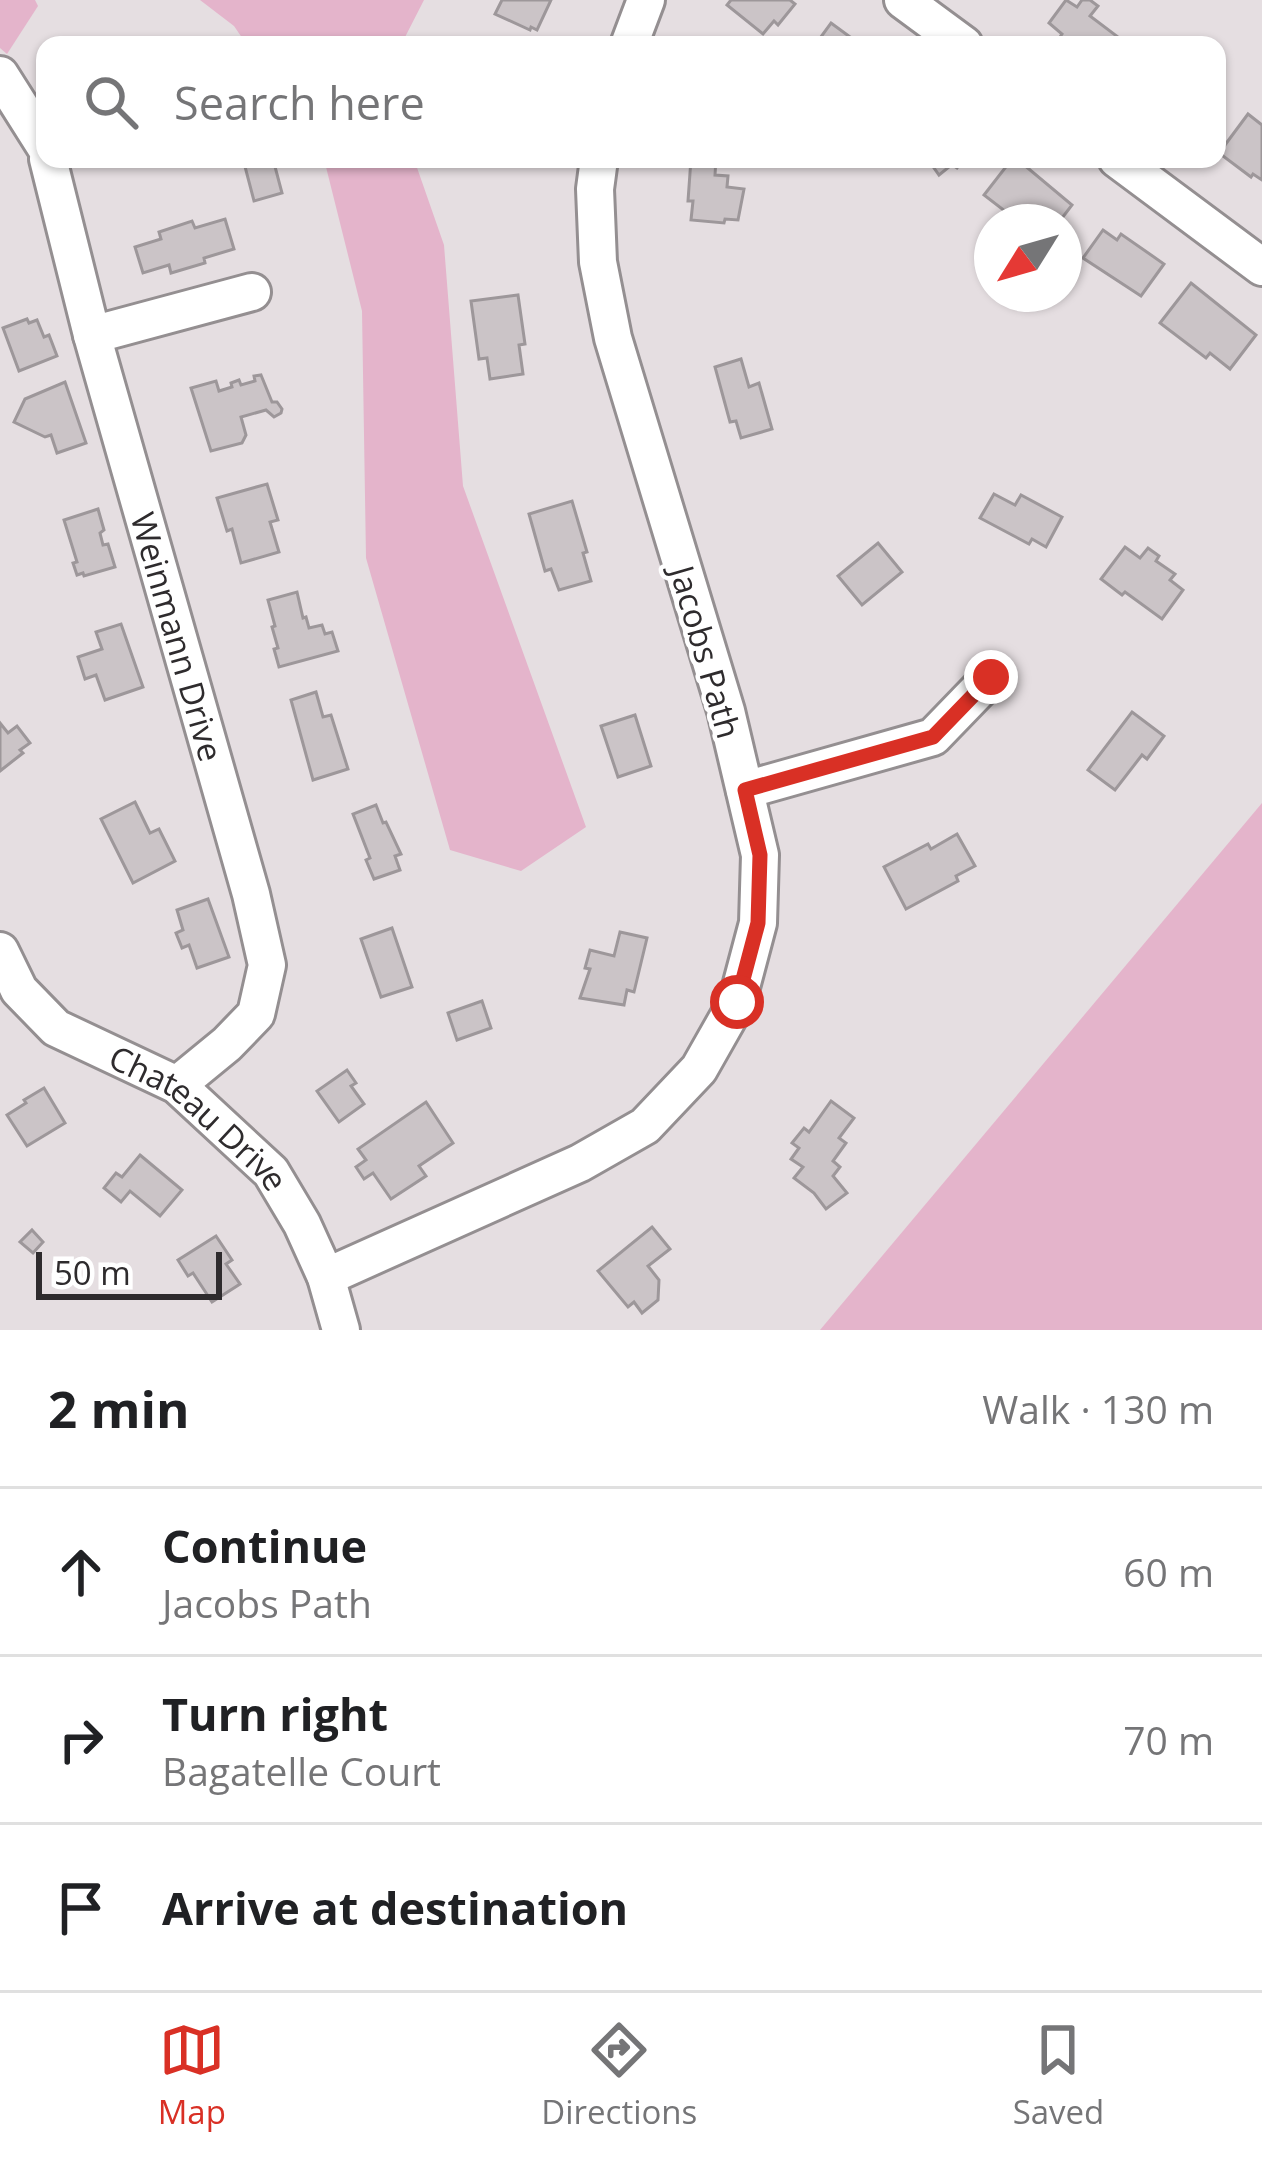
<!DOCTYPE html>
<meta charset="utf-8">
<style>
body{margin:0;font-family:"Open Sans",sans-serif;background:#f2f2f2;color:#202124}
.compass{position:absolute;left:974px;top:204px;width:108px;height:108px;border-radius:50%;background:#fff;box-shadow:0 3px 9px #0004;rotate:233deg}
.scale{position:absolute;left:36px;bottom:30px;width:186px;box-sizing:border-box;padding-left:12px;border:6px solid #2e2b2d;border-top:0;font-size:33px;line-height:42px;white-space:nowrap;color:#2e2b2d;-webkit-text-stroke:9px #fff;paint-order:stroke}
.stop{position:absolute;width:36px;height:36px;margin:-27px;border:9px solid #d93025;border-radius:50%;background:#fff}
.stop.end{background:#d93025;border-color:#fff;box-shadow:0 3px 12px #0008}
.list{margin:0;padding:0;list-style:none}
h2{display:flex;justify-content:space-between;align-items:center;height:156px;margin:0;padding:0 48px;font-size:51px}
h2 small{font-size:39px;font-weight:400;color:#757577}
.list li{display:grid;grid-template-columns:78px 1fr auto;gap:36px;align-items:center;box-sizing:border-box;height:168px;padding:0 48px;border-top:3px solid #e0e0e0}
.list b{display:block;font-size:45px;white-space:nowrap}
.list p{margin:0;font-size:39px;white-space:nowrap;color:#757577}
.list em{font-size:39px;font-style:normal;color:#757577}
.icon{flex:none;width:66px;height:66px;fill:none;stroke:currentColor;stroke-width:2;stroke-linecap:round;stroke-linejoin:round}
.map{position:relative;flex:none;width:1262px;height:1330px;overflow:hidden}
.search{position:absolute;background:#fff;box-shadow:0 3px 9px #0004;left:36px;right:36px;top:36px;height:132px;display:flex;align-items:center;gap:30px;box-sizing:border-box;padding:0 42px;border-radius:24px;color:#757577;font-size:45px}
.sheet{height:660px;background:#fff}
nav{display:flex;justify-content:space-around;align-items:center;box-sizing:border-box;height:168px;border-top:3px solid #e0e0e0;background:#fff;font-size:33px;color:#757577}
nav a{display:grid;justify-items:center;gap:6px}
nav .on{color:#d93025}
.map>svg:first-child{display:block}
</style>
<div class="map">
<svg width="1262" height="1330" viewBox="0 0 1262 1330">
<rect width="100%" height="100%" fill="#e5dee1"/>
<g fill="#e4b4cb">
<path d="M0,0h35l3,6 -31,48 -7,-6z"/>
<path d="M200,0h224l-23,45h-154l-13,-19z"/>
<path d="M324,159h90l30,86 19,241 123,341 -65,44 -71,-21 -84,-292 -4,-247z"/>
<path d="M1262,803v527h-442z"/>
</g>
<g fill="#cbc4c7" stroke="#9d979a" stroke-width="3">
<path d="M502,0h49l-14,30 -6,-3 -1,3 -35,-16z"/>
<path d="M731,0h59l5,4 -17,21 -4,-4 -11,13 -36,-29z"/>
<path d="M1066,0l11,7 5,-7h8l8,6 -8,10 28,21 -5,8h-42l-11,-8 2,-3 -13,-11z"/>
<path d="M831,23l30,22h-46z"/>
<path d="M1248,114l14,11v55l-9,-6 -2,3 -32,-24z"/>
<path d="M243,159h30l9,34 -28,8z"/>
<path d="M691,159h25l-1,16 13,1 -1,11 17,2 -6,31 -13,-1 -1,4 -33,-3 2,-19h-5z"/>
<path d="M940,159h24l-7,9 -13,-9 5,8 -10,8 -7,-10z"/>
<path d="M1012,159h5l55,46 -13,17h-40l-35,-27z"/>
<path d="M225,219l9,30 -30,9 1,5 -34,10 -2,-8 -26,8 -8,-26 26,-8 -2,-7 33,-11 3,7z"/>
<path d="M1103,230l14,10 4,-6 43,30 -23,32 -58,-38z"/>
<path d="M1191,283l65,52 -26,34 -20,-16 -4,5 -46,-35z"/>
<path d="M518,295l7,49 -6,1 4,29 -33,5 -3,-21 -8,1 -8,-58z"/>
<path d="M27,319l2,4 8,-3 7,17 5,-2 8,21 -38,15 -16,-43z"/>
<path d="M741,359l8,28 10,-4 13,46 -31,9 -5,-17 -6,1 -15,-55z"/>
<path d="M261,375l11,27h5l5,7 -1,4 -7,4 -8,-7 -25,7 5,18 -4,8 -31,8 -20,-63 25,-7 3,10 13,-4 -1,-4 8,-3 2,5 14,-4 -1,-5z"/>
<path d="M65,382l21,61 -29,10 -6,-18 -6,2 -31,-15 11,-23z"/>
<path d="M267,484l11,36 -8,2 9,30 -38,11 -9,-34 -5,2 -10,-33z"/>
<path d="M994,494l21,11 6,-10 41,22 -16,30 -14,-8 -3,5 -49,-26z"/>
<path d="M572,501l15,51 -4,1 8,28 -32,9 -8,-21 -6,2 -16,-57z"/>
<path d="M98,509l6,21 -4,3 3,12 5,-1 7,23 -31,9 -1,-3 -6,2 -4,-12 4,-1 -13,-42z"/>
<path d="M878,543l24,29 -40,33 -24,-29z"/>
<path d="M1125,547l15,11 8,-10 11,8 -3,5 19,13 -5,6 13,10 -21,29 -37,-27 -3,3 -21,-16z"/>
<path d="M297,592l6,26 3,-1 3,11 13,-3 3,9 7,-2 6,19 -59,16 -5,-18 4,-1 -6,-21 3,-1 -7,-26z"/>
<path d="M121,624l22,63 -38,13 -9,-25 -11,4 -7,-22 24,-8 -6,-17z"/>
<path d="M316,692l7,25 8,-2 17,54 -35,11 -22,-80z"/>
<path d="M1132,712l32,24 -17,23 -5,-4 -27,35 -27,-20z"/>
<path d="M635,715l16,51 -33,11 -17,-51z"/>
<path d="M0,723l8,10 9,-7 13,17 -10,7 3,3 -23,18z"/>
<path d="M135,802l15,31 9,-4 16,32 -42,22 -32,-64z"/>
<path d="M376,805l7,18 3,-1 15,32 -6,2 5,14 -26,9 -8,-19 4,-2 -17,-44z"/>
<path d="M957,834l18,32 -19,10 2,5 -52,28 -22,-42 44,-23 3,5z"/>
<path d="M208,899l21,58 -32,11 -8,-23 -7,3 -6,-15 7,-3 -6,-20z"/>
<path d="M392,928l20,59 -31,10 -20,-58z"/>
<path d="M620,932l27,6 -13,54 -7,-2 -3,15 -44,-7 10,-29 -5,-1 5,-18 24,6z"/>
<path d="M482,1001l9,27 -34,12 -9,-27z"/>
<path d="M347,1070l9,13 -5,3 13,18 -25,18 -22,-31z"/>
<path d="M44,1088l21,35 -38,23 -20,-31 19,-12 -2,-3z"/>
<path d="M831,1101l23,17 -15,20 7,5 -13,18 7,6 -7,9 14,17 -21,16 -12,-16 -20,-15 9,-11 -12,-8 8,-11 -7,-5 12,-15 5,4z"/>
<path d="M426,1102l27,41 -34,23 7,10 -35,23 -18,-26 -9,6 -8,-12 10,-7 -8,-11z"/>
<path d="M140,1155l42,35 -22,26 -30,-25 -9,11 -17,-14 12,-15 6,4z"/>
<path d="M652,1227l18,22 -22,17 11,14 -1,20 -16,13 -8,-11 -6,5 -30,-36z"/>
<path d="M32,1230l11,12 -10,11 -13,-11z"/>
<path d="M216,1236l16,24 -6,4 14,20 -28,18 -19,-29 -5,3 -10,-16z"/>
</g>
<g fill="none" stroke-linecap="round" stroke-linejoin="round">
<defs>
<g id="minor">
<path d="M903,0l61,45"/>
<path d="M629,45l17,-45"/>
<path d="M0,75l45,71"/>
<path id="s1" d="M48,159l44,176 159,559 16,71 -11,49 -29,30 -50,41"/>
<path d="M1117,159l145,108"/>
<path d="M92,335l160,-43"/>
<path d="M745,790l188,-53 58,-60"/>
<path id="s2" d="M0,951l19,39 37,38 121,57 94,87 31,52 24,53 15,53"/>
<path d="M326,1277l254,-114 65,-37 54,-57 38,-67 21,-79 2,-68 -34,-144 -113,-373 -15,-76 -3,-73 4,-30"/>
</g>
</defs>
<use href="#minor" stroke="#948f91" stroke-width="42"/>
<use href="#minor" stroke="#fff" stroke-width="36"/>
</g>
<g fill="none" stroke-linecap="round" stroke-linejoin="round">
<path stroke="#d93025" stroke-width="15" d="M737,1002l21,-79 2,-68 -15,-65 188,-53 58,-60"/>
</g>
<g text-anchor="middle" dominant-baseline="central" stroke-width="9" stroke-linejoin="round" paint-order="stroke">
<g font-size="33" fill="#2e2b2d" stroke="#fff">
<text stroke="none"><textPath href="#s1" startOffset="495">Weinmann Drive</textPath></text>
<text transform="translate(706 652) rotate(74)">Jacobs Path</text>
<text stroke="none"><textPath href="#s2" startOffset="267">Chateau Drive</textPath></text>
</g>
</g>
</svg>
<svg class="compass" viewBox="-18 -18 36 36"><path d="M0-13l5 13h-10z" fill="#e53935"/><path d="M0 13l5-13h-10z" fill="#757577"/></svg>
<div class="scale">50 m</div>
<div class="stop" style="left:737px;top:1002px"></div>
<div class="stop end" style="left:991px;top:677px"></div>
<div class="search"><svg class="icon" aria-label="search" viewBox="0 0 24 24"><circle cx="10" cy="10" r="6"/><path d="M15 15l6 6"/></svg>Search here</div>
</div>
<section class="sheet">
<h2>2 min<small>Walk · 130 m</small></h2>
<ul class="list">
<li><svg class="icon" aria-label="ahead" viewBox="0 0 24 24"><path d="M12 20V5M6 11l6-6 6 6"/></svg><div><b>Continue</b><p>Jacobs Path</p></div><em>60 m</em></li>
<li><svg class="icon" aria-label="right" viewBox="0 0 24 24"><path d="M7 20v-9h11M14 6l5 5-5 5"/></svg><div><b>Turn right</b><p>Bagatelle Court</p></div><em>70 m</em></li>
<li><svg class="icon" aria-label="arrive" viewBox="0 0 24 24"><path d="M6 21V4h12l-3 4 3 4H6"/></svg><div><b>Arrive at destination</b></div></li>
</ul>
</section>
<nav>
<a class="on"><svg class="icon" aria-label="map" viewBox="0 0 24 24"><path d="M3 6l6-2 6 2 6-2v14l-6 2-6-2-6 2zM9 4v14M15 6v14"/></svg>Map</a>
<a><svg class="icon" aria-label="directions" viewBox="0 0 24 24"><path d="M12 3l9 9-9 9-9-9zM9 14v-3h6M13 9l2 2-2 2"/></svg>Directions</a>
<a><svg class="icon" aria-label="saved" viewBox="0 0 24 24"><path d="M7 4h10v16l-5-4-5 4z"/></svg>Saved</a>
</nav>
